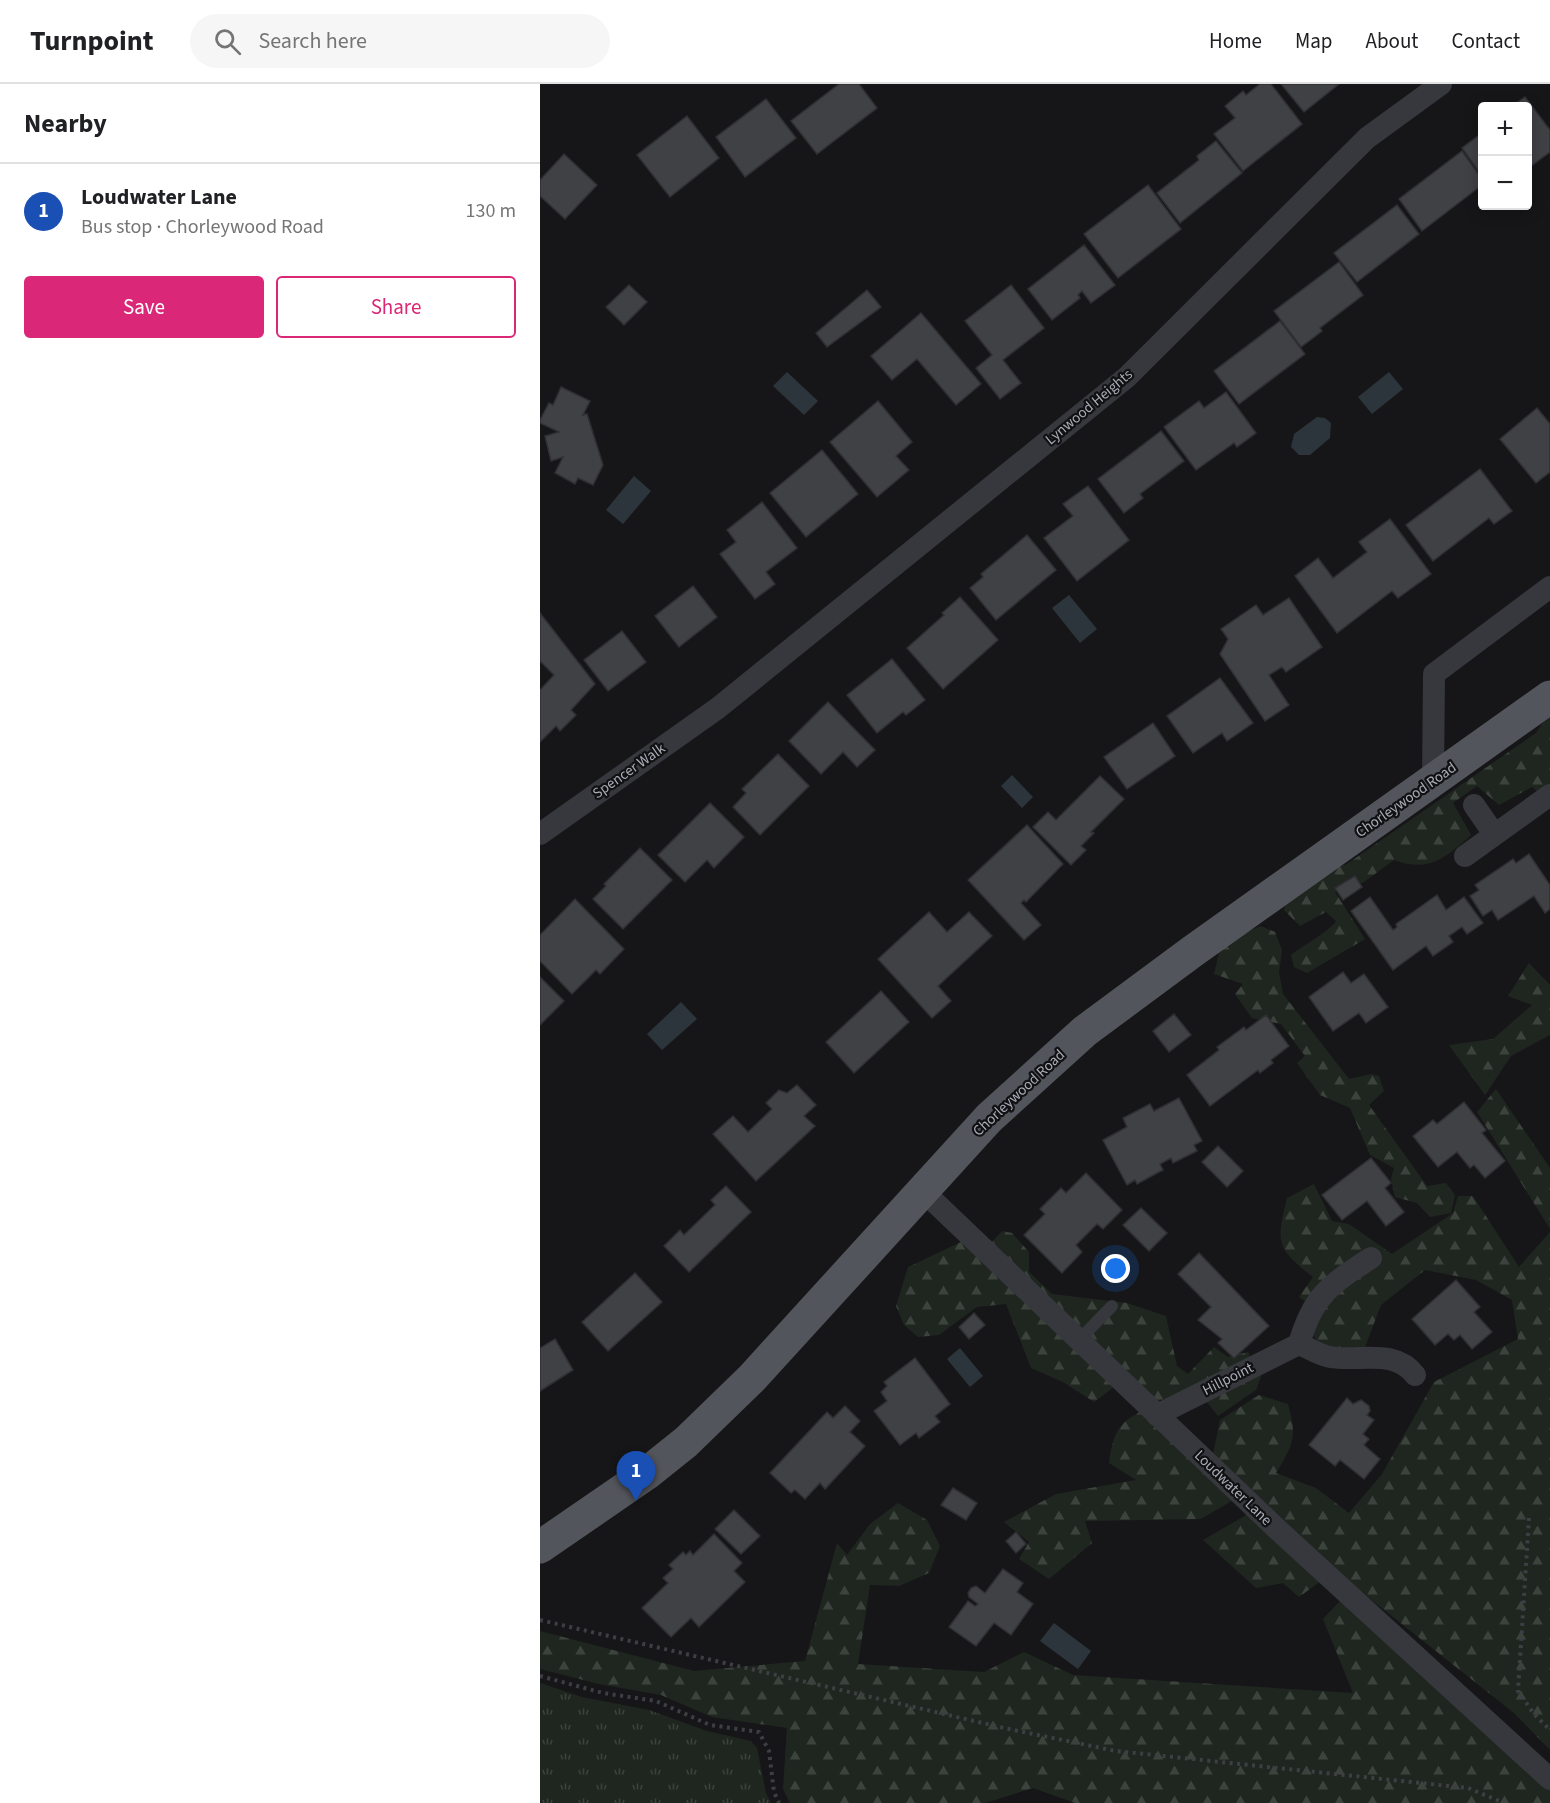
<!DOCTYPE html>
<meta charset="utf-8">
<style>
body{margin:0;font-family:"Source Sans 3",sans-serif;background:#f6f6f6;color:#202124}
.controls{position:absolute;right:18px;top:18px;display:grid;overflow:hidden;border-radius:6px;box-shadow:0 3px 15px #0003}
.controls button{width:54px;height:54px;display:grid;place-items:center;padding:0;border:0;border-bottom:2px solid #e0e0e0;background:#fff;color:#202124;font:30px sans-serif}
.you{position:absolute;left:576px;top:1185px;width:21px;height:21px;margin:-15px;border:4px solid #fff;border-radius:50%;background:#1a73e8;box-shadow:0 0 0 9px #1a73e833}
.badge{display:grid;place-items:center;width:39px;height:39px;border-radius:50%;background:#db2777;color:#fff;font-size:20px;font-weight:700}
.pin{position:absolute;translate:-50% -50px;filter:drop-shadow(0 2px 3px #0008)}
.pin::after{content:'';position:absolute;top:32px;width:21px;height:18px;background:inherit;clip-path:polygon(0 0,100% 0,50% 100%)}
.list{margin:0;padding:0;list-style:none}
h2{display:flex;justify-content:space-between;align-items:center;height:78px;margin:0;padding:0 24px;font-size:26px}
h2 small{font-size:20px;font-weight:400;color:#757577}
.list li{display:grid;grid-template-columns:39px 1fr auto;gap:18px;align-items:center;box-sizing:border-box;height:96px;padding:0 24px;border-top:2px solid #e0e0e0}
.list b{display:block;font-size:22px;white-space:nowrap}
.list p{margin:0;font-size:20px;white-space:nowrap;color:#757577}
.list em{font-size:20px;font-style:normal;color:#757577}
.actions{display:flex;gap:12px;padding:18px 24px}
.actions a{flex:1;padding:14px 0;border:2px solid #db2777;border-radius:6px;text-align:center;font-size:21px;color:#db2777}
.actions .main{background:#db2777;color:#fff}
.icon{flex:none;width:33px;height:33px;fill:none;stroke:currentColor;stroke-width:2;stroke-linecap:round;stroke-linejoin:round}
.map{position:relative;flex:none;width:1010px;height:1719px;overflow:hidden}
header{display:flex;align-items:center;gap:36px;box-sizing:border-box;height:84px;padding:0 30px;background:#fff;border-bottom:2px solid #e0e0e0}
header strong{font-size:28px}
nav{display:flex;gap:33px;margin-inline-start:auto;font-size:21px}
.search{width:420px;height:54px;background:#f6f6f6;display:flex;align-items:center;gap:15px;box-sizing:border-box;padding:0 21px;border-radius:33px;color:#757577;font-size:22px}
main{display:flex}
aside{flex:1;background:#fff}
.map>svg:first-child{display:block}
</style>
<header>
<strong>Turnpoint</strong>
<div class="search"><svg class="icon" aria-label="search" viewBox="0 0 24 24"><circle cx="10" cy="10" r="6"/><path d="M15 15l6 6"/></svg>Search here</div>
<nav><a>Home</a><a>Map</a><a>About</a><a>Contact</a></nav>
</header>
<main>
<aside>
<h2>Nearby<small></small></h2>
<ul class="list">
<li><span class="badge" style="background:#1a4fb4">1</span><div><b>Loudwater Lane</b><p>Bus stop · Chorleywood Road</p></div><em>130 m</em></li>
</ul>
<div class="actions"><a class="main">Save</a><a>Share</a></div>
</aside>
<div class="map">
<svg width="1010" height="1719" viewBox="0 0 1010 1719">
<defs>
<pattern id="grass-tufts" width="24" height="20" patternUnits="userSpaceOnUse" patternTransform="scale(1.5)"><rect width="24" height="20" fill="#1e261f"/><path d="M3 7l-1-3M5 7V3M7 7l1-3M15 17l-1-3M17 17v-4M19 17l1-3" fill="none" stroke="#3c433d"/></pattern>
<pattern id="forest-firs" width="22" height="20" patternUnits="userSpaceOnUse" patternTransform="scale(1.5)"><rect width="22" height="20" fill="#1e261f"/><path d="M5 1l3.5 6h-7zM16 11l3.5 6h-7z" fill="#3c433d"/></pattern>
</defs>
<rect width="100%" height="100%" fill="#161618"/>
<path fill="url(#grass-tufts)" d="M0,1599l42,14 67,13 58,21 44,10 6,7 9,45 5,10h-231z"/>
<g fill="url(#forest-firs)">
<path d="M1010,628v90l-18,-15 -33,18 -22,-19 -24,17 18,32c-26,23 -41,38 -77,25l-30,22 -29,10 30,47 -58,34 -13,-6 -3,-12c11,-9 39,-24 45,-34l-10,-9 -26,14 -16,-16c7,-32 35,-37 63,-46l189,-131z"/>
<path d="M721,842l14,6 7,18 -3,22 4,22 66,85 22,-5 8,2 5,15 -15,14 58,81 19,-3 9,12 -4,18 -21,4 -13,-14 -22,-6 -4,-18 3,-11 -24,-13 -20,-47 -30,-13 -23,-32 8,-7 -24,-32 -29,-6 -17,-24 8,-10 -29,-10 8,-33z"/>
<path d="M989,879l21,22v50l-39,21 -26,39 -36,-50 44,-6 39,-34 -24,-9z"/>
<path d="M956,1005l54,79v61l-73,-117z"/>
<path d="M774,1100l18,37 17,3 43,30 61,-41 5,-17h15l46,71 31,-35v518l-36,-37 -179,-142 -123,-112 8,-39 39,-25 29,9c9,32 6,40 -12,69l40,15 33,25 33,-39 52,-92 84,-43 -6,-39 -36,-20 -51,-10 -44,35 -19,50 -37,-4 -13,-17 10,-21 -23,-16 14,-20c-37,-29 -37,-34 -26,-79z"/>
<path d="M462,1147l10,2 17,19v20l23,22 75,9 39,13 11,50 11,8 26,-27 14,10 20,-5 13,25 -5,13 -38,26 -13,-16 -27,-4 -25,6 -36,-17 -23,17 -31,-20 -32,-14 -25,-64 -29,3 -38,28 -21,2 -14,-12 -8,-19 12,-39 53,-25 28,3z"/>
<path d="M617,1320l393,364v35h-475l-42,-15 -48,15h-195l-7,-14 4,-61 -75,-11 -51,-22 -62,-11 -59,-15v-38l154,40 111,-10 32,-118 10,12 23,-31 28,-21 29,17 13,26 -11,27 -30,13 -29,-1 -12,79 126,8 40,-20 49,23 280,18 -30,-74 17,-18 -19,-20 -22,16 -16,-14 -27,5 -53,-48 45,-26 -13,-15 -34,20 -116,2 7,22 -43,36 -30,-20 10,-17 -25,-20 52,-28 80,-14 -27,-17c5,-38 14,-44 48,-59z"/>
</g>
<g fill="#2c353c">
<path d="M247,288l31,29 -14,14 -31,-29z"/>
<path d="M849,288l14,17 -31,25 -14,-17z"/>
<path d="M777,333l8,1 6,5 -1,15 -20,17h-11l-8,-8 3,-13z"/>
<path d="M94,392l17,15 -28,33 -17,-14z"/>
<path d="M529,511l28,34 -17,14 -28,-35z"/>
<path d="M472,691l21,22 -11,11 -21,-22z"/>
<path d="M141,918l16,17 -35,31 -15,-16z"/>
<path d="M420,1264l23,28 -13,11 -23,-28z"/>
<path d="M514,1539l37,28 -13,18 -38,-28z"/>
</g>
<g fill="#404145" stroke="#303034" stroke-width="1.5">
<path d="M299,0h20l18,24 -60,46 -26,-33z"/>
<path d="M720,0h11l31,40 -59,47 -29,-37 21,-16 -10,-12 18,-15 3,4z"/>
<path d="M741,0h58l-35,28z"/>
<path d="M985,13l25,33v22l-23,17v-63h-15z"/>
<path d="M226,15l30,39 -51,39 -29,-40z"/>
<path d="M147,32l32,42 -49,39 -33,-42z"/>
<path d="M942,49v43l-20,-28z"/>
<path d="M676,57l26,32 -62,50 -23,-30 42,-33 -2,-4z"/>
<path d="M922,67l20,28v6l-60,46 -23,-32z"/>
<path d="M24,70l33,31 -32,34 -25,-23v-16z"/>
<path d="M608,101l33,44 -63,49 -34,-44z"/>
<path d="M857,121l22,29 -62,48 -23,-29z"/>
<path d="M544,161l31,40 -24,18 -9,-12 -4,4 2,3 -28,22 -24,-31z"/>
<path d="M799,178l24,33 -43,33 2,3 -21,16 -27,-36z"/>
<path d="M89,201l18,17 -23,23 -18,-18z"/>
<path d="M471,201l33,43 -41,32 18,23 -21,16 -24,-31 16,-13 -27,-34z"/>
<path d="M327,206l14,17 -54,40 -11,-14z"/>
<path d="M381,229l60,71 -25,21 -39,-46 -25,21 -21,-24z"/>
<path d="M740,237l25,33 -66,50 -25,-33z"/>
<path d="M21,303l29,14 -7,14 4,-1 16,51 -10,20 -15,-7 -3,6 -20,-11 8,-16 -12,4 -6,-25 14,-4 -19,-9v-3l9,-17 4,2z"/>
<path d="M686,308l30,41 -19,14 -3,-4 -38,27 -32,-43 35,-26 5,7z"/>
<path d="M338,317l34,41 -16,14 13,14 -32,27 -47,-55z"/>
<path d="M997,324l13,16v48l-14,11 -36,-44z"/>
<path d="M621,347l23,30 -44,33 3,4 -19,15 -26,-34z"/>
<path d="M282,366l36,44 -52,43 -36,-44z"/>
<path d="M940,385l32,42 -18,13 -5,-6 -56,43 -27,-36z"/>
<path d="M548,402l41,54 -52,41 -33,-43 29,-22 -10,-12z"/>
<path d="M222,418l35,46 -31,24 9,12 -20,15 -35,-45 16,-12 -9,-12z"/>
<path d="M850,435l41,55 -33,24 -6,-7 -55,42 -42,-57 23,-18 15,20 34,-26 -8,-10z"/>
<path d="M487,451l29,35 -60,50 -26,-32 13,-11 -2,-3z"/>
<path d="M153,502l24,31 -38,30 -24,-31z"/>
<path d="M420,513l38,43 -55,49 -36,-41 37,-33 -2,-2z"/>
<path d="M749,514l33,49 -36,25 -4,-5 -13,8 20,30 -24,16 -45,-67 8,-15 -7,-10 35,-24 7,10z"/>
<path d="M0,529l55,71 -24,26 5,5 -16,16 -4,-5 -16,16v-52l14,-15 -14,-14z"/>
<path d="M82,547l24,31 -38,29 -24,-31z"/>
<path d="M352,575l33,41 -19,15 -3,-3 -26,21 -30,-38z"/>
<path d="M680,594l33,45 -26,18 -5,-8 -29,20 -26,-37z"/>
<path d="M288,618l47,48 -18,17 -14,-15 -22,22 -32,-33z"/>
<path d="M613,639l22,33 -48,33 -23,-32z"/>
<path d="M238,670l31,32 -49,49 -27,-28 13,-14 -4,-4z"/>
<path d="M560,692l24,23 -33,33 3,1 -13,13 5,4 -15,15 -38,-38 15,-15 8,8z"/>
<path d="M170,719l34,34 -30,31 -7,-8 -22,22 -27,-27z"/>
<path d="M487,741l36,39 -37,38 -2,-2 -3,3 20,22 -17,15 -56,-60z"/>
<path d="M100,764l32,32 -49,49 -30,-30 13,-13 -2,-2z"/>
<path d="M989,770l21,31v24l-5,4 -11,-17 -36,24 -6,-10 -9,6 -13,-20 9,-6 -4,-5 38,-26 3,4z"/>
<path d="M815,792l7,11 -19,13 -8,-12z"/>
<path d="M897,811l9,15 18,-13 19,26 -16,11 -5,-7 -13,9 4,6 -20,14 -7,-10 -33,24 -42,-59 19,-14 23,33 4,-3 -1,-3z"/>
<path d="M35,815l49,50 -24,25 -4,-4 -24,24 -32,-33v-26z"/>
<path d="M389,828l18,20 22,-20 23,24 -54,50 13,15 -19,17 -54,-59z"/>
<path d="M803,888l8,11 13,-9 24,33 -22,16 -7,-10 -26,18 -24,-34z"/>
<path d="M0,893l24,24 -24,24z"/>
<path d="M341,907l28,31 -55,51 -28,-31z"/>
<path d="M634,930l17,21 -22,17 -16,-21z"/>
<path d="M726,931l23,31 -18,14 2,3 -13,10 -2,-3 -48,36 -23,-31 32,-25 -2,-3 27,-20 2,3z"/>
<path d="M257,1001l19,20 -12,11 11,10 -59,55 -43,-47 20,-18 15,16 24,-23 -6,-6 13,-13 8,3z"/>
<path d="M639,1014l23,43 -8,4 3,6 -24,12 -2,-5 -11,6 3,6 -26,14 -2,-4 -8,5 -24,-45 24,-13 -4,-9 27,-14 4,7z"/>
<path d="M924,1018l22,28 -4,3 23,28 -20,17 -11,-13 -4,3 -13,-16 -19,15 -25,-31 20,-16 4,4z"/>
<path d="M678,1062l25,25 -16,16 -25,-25z"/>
<path d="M831,1074l20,25 -6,5 19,24 -18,14 -19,-25 -25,19 -20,-25z"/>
<path d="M546,1089l36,37 -19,19 -6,-5 -21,21 6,7 -20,21 -38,-38 21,-21 -5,-5 21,-21 5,5z"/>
<path d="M186,1102l25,26 -62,60 -25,-26 16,-16 4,5 31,-30 -4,-5z"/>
<path d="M601,1124l26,25 -18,18 -26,-26z"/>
<path d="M659,1169l70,73 -35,32 -16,-15 4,-4 -24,-19 13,-13 -33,-33z"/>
<path d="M95,1189l27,29 -54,49 -26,-29z"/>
<path d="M916,1196l24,27 -6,5 18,20 -20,17 -12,-14 -6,5 -6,-6 -13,11 -23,-26z"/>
<path d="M434,1229l11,12 -16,14 -10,-12z"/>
<path d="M15,1255l18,31 -33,21v-43z"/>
<path d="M375,1274l35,46 -15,12 5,6 -21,16 -3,-5 -16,12 -26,-34 13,-10 -6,-9 6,-6 -3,-4z"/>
<path d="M807,1314l6,6 8,-4 8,6 1,5 -3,4 7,5 -11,14 6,5 -5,6 16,14 -16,20 -24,-19 -5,6 -26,-21z"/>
<path d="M305,1322l15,15 -10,11 15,14 -40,43 -5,-6 -15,16 -10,-9 -4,3 -21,-20 57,-61 6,6z"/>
<path d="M413,1404l24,15 -11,17 -25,-15z"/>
<path d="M194,1426l26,26 -19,18 -26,-25z"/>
<path d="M476,1448l10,12 -10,9 -10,-12z"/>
<path d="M174,1450l28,29 -8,8 11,11 -46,45 -8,-9 -20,19 -29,-29 26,-25 -5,-5 10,-9 -4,-4 14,-13 3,3 4,-4 3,4z"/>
<path d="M463,1485l20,14 -6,9 16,12 -22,31 -17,-12 -18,23 -27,-19 19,-26 7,5 3,-2 -9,-7 -1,-4 3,-5 5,-2 9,7z"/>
</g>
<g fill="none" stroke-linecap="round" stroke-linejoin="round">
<g stroke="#3d3f44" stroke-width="4" stroke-dasharray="3 4.5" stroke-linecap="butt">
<path d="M989,1434l-11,173 16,23 16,16"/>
<path d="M0,1536l464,108 112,23 352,37 36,15"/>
<path d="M0,1592l63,17 53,8 54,24 49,7 10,19 5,41 5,11"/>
</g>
<path stroke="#37383d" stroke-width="12" d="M539,1256l33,-34"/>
<g stroke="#37383d" stroke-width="22">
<path d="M893,697l1,-107 116,-87"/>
<path d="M934,721l20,29"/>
<path d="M0,750l178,-126 409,-331 240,-239 74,-54"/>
<path d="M925,772l85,-61"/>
<path d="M382,1106l355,339 273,250"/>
<path d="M759,1260c14,-49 32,-60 72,-86"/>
<path d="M617,1331l142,-71c10,4 20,11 31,13 31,5 64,-9 85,18"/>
</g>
<path stroke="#53555c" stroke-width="33" d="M0,1463l106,-73 40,-32 66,-64 237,-260 96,-87 108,-80 357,-254"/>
</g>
<g text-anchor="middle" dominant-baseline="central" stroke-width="4.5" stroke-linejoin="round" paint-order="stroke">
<g font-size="15" fill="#a8adb8" stroke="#111113">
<text transform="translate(549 323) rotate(-40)">Lynwood Heights</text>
<text transform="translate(89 687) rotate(-35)">Spencer Walk</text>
<text transform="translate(866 716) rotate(-35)">Chorleywood Road</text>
<text transform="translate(479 1009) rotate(-43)">Chorleywood Road</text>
<text transform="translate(688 1295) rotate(-27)">Hillpoint</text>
<text transform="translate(693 1404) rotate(44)">Loudwater Lane</text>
</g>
</g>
</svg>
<div class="controls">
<button>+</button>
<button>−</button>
</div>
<div class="you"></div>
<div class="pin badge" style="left:96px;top:1417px;background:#1a4fb4">1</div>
</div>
</main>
